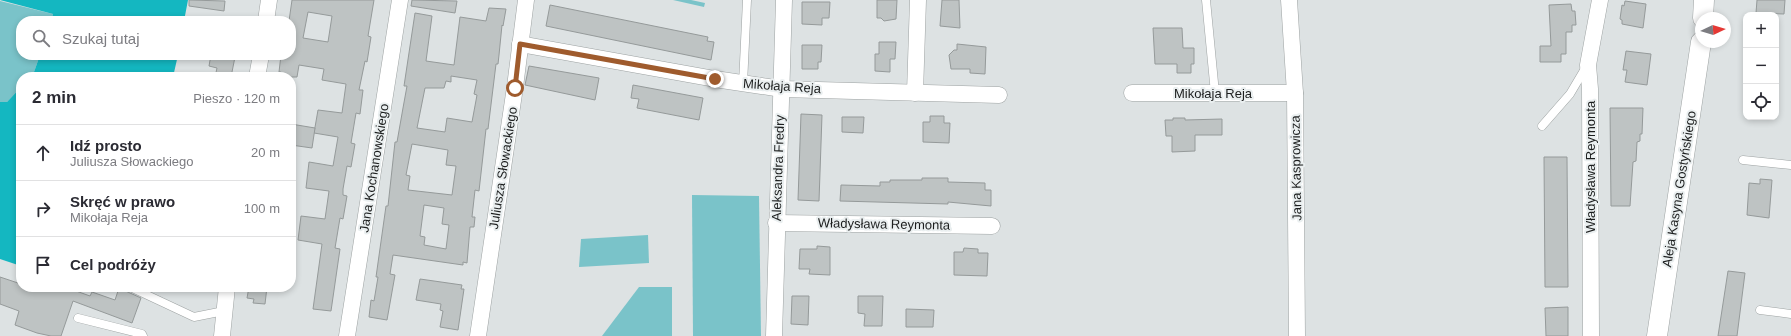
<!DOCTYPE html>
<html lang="pl">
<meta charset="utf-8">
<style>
body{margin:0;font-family:Arial,sans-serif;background:#f7f7f7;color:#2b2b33}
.controls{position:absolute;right:12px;top:12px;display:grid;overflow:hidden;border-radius:8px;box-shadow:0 2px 6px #0003}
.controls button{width:36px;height:36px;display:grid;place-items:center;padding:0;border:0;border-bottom:1px solid #e1e1e2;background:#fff;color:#2b2b33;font:20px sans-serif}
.compass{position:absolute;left:1695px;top:12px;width:36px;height:36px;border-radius:50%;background:#fff;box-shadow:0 2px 6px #0003;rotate:86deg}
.stop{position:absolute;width:12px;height:12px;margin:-9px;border:3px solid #9f5b2d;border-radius:50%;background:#fff}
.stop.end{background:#9f5b2d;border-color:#fff;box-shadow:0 1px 4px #0008}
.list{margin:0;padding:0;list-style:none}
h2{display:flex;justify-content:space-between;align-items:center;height:52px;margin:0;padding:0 16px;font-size:17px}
h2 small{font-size:13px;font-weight:400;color:#7c7c81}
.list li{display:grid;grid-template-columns:26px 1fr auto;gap:12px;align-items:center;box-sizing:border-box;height:56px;padding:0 16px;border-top:1px solid #e1e1e2}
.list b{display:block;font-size:15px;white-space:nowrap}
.list p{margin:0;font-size:13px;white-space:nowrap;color:#7c7c81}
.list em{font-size:13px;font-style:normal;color:#7c7c81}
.icon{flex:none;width:22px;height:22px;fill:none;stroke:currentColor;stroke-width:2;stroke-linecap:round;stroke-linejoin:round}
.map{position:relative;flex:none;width:1791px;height:336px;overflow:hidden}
.search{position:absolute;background:#fff;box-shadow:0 2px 6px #0003;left:16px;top:16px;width:280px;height:44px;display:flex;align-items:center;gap:10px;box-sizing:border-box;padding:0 14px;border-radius:16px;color:#7c7c81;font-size:15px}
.panel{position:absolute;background:#fff;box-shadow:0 2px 6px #0003;left:16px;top:72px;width:280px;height:220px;border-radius:16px}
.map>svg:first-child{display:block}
</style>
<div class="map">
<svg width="1791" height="336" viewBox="0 0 1791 336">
<rect width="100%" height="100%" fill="#dde2e3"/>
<g fill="#7ac3c9">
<path d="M673,0h18l14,3 -1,4z"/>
<path d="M0,1l53,13 -2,7h-30v34h19l-6,17 -4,5h-9v10l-14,15h-7z"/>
<path d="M692,195l67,1 2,140h-68z"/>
<path d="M648,235l1,28 -70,4 2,-28z"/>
<path d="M639,287h33v49h-70z"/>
</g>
<g fill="#14b7c1">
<path d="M0,0h188l-4,21h-133l2,-7z"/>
<path d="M40,55h138l-5,22h-143l4,-5z"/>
<path d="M21,87v179l-21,-7v-157h7z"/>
</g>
<g fill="#bec3c3" stroke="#959a9a" fill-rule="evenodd">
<path d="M189,0l36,1 -1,10 -35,-5z"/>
<path d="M292,0h82l-6,36 3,1 -4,25 -2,-1 -6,29h4l-3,24 -4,-1 -5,30 4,1 -4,23 -4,-1 -4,23v6l4,1 -4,23 -3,-1 -5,30 5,1 -9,62 -18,-2 9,-65 -24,-4 3,-24 24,3 4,-28 -23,-3 3,-26 24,4 5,-29 -24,-4 4,-23 24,3 4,-29 -24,-4 2,-11 -25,-4 -2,12h-17l1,-5h-2l2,-17h10l3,-24 -1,-4h-2v-6h-2zM308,12l24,4 -4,26 -25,-4z"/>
<path d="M412,0l45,1 -2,12 -44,-7z"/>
<path d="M877,0h20l-1,19 -12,2 -3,-3h-4z"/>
<path d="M942,0h17l1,28 -20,-2z"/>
<path d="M1757,0h28l-1,14 -28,-1z"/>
<path d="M1625,1l21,3 -3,24 -21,-4v-4l-2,-1 2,-14 2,1z"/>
<path d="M802,2h28l-1,16h-7v7l-20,-1z"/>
<path d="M1571,4l1,7h3l1,14h-4v7h-6v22h-5v8h-21v-16h11l-2,-41z"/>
<path d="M550,5l158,32 -1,4 7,1 -3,18 -165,-34z"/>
<path d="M489,8l17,1 -3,17 -1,-1 -3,30 -1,9h-2l-8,65h-2l-7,62 -4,-1 -3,27h3l-1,10h-4l-3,36 -4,-1v3l-70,-10 -3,19 5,1 -8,45 -18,-3 2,-17 3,1 4,-24h-2l10,-71h2l7,-64h2l6,-34 4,-22h-3l11,-73 17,3 -6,45 28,4 6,-48 26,4zM451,76l26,4 -3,14 3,1 -5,27 -25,-4 -2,14 -28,-4 8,-40h19l2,-7 5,1zM412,144l36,6 -2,15 10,1 -4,29 -44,-5 2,-14 -4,-1zM424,205l20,3 -2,16 7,1 -3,24 -22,-4 1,-8 -5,-1z"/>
<path d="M1153,28h29l1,20h11v16h-3v9h-14v-9h-22z"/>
<path d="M879,42h17l-1,17h-5v13l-15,-1v-17h4z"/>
<path d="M957,44l29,3 -1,27 -15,-1v-4h-19l-2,-14 5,-5h3z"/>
<path d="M802,45h20l-1,17h-3v7h-16z"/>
<path d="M1626,51l25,3 -4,31 -22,-3 2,-12h-4z"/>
<path d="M211,55l24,2 -4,20h-16l2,-9 -8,-2z"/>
<path d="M529,66l70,12 -4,22 -70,-15z"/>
<path d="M633,85l70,13 -4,22 -62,-12 2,-9 -8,-1z"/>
<path d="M1610,108h33l-1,26h-2v7l-3,1 -1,19 -3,1 -3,44h-19z"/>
<path d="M801,114l21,1 -3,86 -21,-1z"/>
<path d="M930,116h14v7h6l-1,20 -26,-1v-20h7z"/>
<path d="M842,117h22l-1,16 -21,-1z"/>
<path d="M1173,118h12v2l37,-1v16h-27v16l-23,1v-16h-6l-1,-16h8z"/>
<path d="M291,124l24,4 -3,20 -21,-3z"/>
<path d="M1544,157h23l1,130h-23z"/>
<path d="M922,178h26v4l37,1v7h6v16l-43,-4v2l-108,-3 1,-16 39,1v-4h10v-2h32z"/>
<path d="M1760,179l12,1 -3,38 -22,-3 2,-32 11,1z"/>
<path d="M817,246l13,1v28l-21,-1 1,-5h-11l1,-20h17z"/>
<path d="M964,248l14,1v4h10l-1,23 -33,-1v-23h9z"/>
<path d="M1728,271l17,2 -8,63h-19z"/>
<path d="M0,277l21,7v3h44l25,9 2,-4 23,8 4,-12 22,10 -9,25 -59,-22 -12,35h-10l-14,-3 -22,-8 4,-14 -19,-7z"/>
<path d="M420,279l42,6 -1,4h3l-6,41 -18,-3 3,-16 -3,-1 1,-6 -25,-4z"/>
<path d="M249,287h18l-2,17 -12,-1 1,-4 -7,-1z"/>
<path d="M792,296h17l-1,29 -17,-1z"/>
<path d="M858,296h25l-1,30h-18l1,-12 -7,-1z"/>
<path d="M1568,307v29h-22l-1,-28z"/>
<path d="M906,309l28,1 -1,17h-27z"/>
</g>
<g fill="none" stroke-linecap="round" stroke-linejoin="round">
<defs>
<g id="service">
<path d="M1206,0l9,93"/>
<path d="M743,84l4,-84"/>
<path d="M1542,126l28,-32 16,-27"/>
<path d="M1743,160l48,5"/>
<path d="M130,287l64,30 30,-6"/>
<path d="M1760,310l31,4"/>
<path d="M78,318l64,16 1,2"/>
</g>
<g id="minor">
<path d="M1289,0l6,93 2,243"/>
<path d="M266,21l3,-21"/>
<path d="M520,44l195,35 67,10 217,6"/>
<path d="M257,77l4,-22"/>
<path d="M915,93l3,-93"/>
<path d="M1132,93h163"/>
<path d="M776,223l216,3"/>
<path d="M222,336l5,-49"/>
<path d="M347,336l53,-336"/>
<path d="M478,336l37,-249 11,-87"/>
<path d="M774,336l10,-336"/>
<path d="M1591,336l-1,-247 -2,-24 12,-65"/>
</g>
<g id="tertiary">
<path d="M1703,18l1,-18"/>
<path d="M1657,336l44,-294"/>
</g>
</defs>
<use href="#service" stroke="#9da2a2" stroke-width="9"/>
<use href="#minor" stroke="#9da2a2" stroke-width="17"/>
<use href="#tertiary" stroke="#9da2a2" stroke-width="21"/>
<use href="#service" stroke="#fff" stroke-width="8"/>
<use href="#minor" stroke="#fff" stroke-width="16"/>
<use href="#tertiary" stroke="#fff" stroke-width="20"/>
</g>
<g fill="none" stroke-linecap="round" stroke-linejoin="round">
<path stroke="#9f5b2d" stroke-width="5" d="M515,88l5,-44 195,35"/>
</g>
<g text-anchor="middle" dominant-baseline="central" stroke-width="4" stroke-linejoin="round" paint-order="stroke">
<g font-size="13" fill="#1c1e1e" stroke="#eaeff0">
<text transform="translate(782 86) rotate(4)">Mikołaja Reja</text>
<text x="1213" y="93">Mikołaja Reja</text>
<text transform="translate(1590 167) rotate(-90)">Władysława Reymonta</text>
<text transform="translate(374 168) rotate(-81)">Jana Kochanowskiego</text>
<text transform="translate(503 168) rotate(-81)">Juliusza Słowackiego</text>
<text transform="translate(778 168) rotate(-88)">Aleksandra Fredry</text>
<text transform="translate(1296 168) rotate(-91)">Jana Kasprowicza</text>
<text transform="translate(1679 189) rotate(-81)">Aleja Kasyna Gostyńskiego</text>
<text transform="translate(884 224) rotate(1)">Władysława Reymonta</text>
</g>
</g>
</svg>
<div class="controls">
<button>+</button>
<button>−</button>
<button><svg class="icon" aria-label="locate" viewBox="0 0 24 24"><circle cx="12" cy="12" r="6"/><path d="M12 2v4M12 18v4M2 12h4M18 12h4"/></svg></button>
</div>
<svg class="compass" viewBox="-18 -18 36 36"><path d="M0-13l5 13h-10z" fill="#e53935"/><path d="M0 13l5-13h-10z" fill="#7c7c81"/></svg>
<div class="stop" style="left:515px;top:88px"></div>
<div class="stop end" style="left:715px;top:79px"></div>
<div class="search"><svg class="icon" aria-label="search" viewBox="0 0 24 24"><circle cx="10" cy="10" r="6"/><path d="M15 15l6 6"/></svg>Szukaj tutaj</div>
<section class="panel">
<h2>2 min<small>Pieszo · 120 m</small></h2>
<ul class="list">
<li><svg class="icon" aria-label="ahead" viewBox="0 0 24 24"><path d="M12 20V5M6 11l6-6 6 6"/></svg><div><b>Idź prosto</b><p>Juliusza Słowackiego</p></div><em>20 m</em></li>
<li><svg class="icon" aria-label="right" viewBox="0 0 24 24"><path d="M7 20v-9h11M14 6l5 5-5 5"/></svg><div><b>Skręć w prawo</b><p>Mikołaja Reja</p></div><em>100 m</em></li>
<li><svg class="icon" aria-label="arrive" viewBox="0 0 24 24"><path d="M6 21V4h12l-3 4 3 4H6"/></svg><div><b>Cel podróży</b></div></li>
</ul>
</section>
</div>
